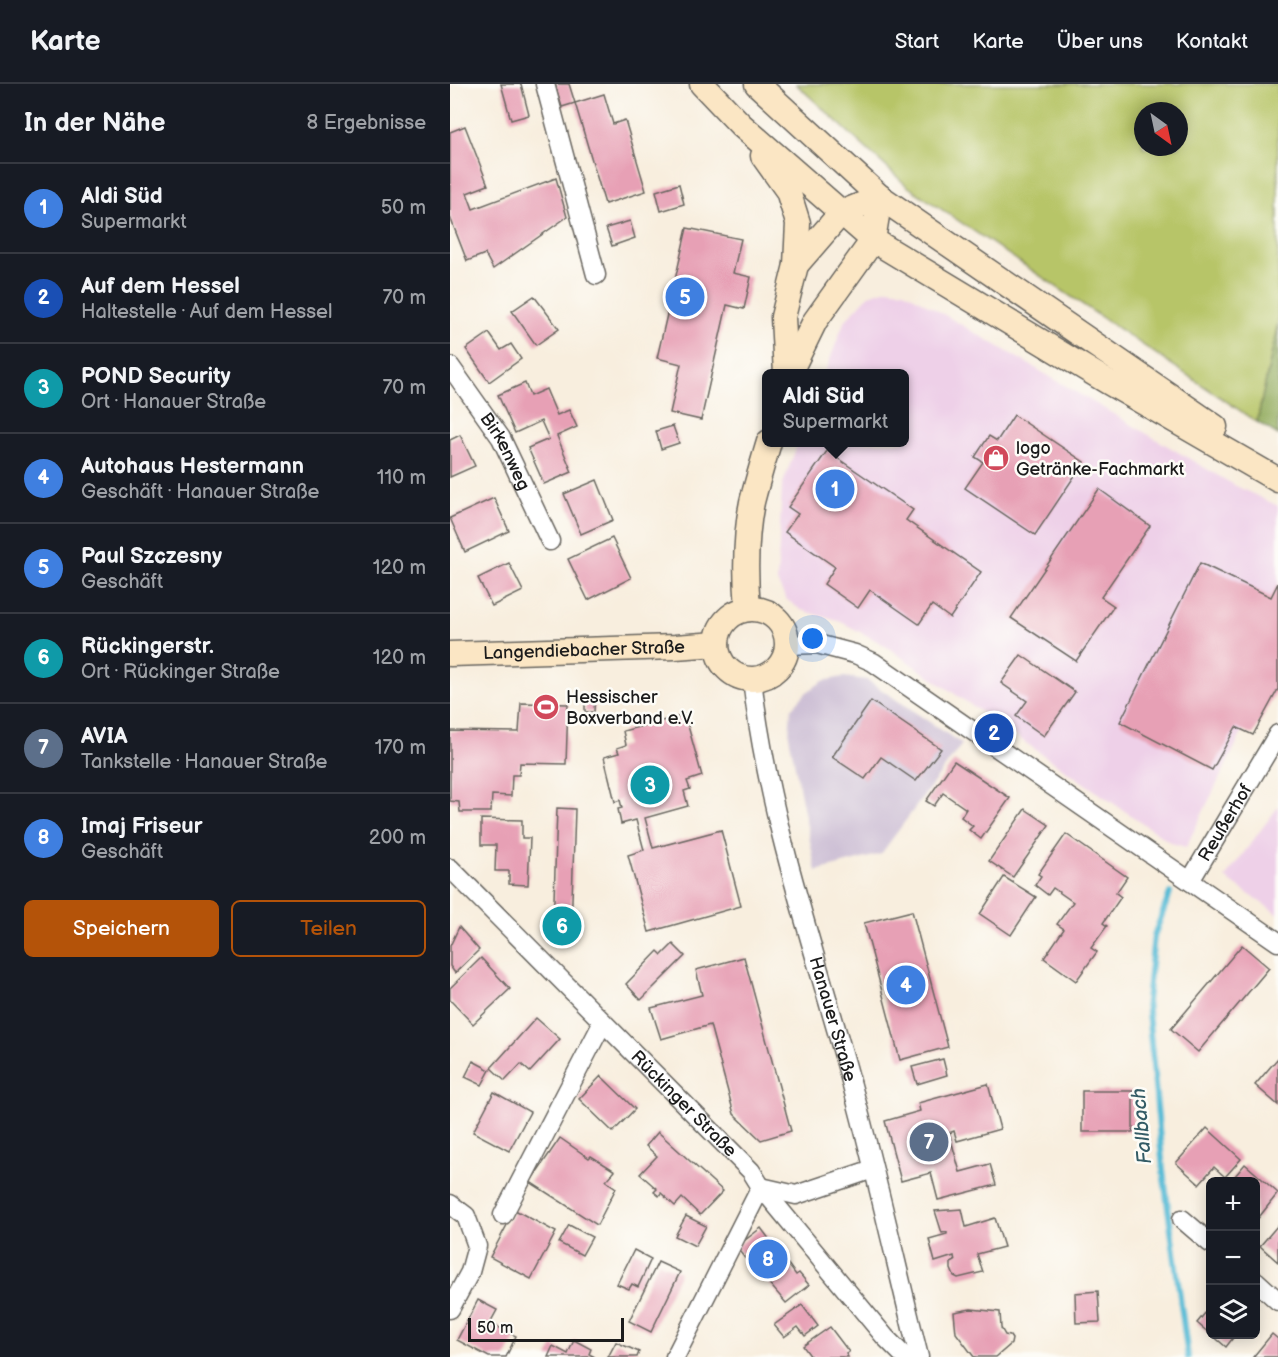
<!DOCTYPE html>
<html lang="de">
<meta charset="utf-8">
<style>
body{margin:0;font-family:"Balsamiq Sans",sans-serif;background:#20242c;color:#f1f3f6}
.controls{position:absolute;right:18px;bottom:18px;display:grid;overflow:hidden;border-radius:9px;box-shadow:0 3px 15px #0003}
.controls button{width:54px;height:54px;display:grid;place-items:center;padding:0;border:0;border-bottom:2px solid #363941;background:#171b24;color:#f1f3f6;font:30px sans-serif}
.compass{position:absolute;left:684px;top:18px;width:54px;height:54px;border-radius:50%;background:#171b24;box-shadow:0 3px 15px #0003;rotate:147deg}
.scale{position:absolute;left:18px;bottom:15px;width:156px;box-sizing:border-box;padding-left:6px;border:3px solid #1c1c1c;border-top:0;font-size:16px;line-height:21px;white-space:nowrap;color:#1c1c1c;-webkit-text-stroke:4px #fdfcf7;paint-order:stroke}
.you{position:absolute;left:363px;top:555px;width:21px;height:21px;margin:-15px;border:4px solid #fff;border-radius:50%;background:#1a73e8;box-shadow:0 0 0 9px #1a73e833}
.badge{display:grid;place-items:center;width:39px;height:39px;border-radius:50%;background:#b45309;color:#fff;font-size:20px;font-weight:700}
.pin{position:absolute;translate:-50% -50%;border:3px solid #fff;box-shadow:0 2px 6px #0006}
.popup{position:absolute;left:312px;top:285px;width:147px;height:78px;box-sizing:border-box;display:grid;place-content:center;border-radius:9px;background:#171b24;filter:drop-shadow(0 2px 4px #0005);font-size:20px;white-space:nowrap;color:#9ea1a6}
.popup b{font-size:22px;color:#f1f3f6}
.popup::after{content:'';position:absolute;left:50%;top:100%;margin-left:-12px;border:12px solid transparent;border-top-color:#171b24}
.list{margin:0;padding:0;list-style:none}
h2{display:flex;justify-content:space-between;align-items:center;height:78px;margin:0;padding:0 24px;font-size:26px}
h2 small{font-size:20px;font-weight:400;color:#9ea1a6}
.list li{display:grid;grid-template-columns:39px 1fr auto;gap:18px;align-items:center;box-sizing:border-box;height:90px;padding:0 24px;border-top:2px solid #363941}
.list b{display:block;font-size:22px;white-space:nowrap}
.list p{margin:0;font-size:20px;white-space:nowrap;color:#9ea1a6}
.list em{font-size:20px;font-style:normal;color:#9ea1a6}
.actions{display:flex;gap:12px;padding:18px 24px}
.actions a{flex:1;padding:14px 0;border:2px solid #b45309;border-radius:9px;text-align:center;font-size:21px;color:#b45309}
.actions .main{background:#b45309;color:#fff}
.icon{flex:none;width:33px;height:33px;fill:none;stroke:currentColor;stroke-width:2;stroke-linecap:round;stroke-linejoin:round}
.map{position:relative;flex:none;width:828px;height:1273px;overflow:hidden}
header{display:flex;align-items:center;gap:36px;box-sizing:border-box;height:84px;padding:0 30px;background:#171b24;border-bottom:2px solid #363941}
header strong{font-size:28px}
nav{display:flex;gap:33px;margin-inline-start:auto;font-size:21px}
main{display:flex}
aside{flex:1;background:#171b24}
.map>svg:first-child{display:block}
</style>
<header>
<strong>Karte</strong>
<nav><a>Start</a><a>Karte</a><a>Über uns</a><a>Kontakt</a></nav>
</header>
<main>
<aside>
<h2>In der Nähe<small>8 Ergebnisse</small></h2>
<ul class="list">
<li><span class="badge" style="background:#3f7fe0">1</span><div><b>Aldi Süd</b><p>Supermarkt</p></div><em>50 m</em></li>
<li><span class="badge" style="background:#1a4fb4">2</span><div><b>Auf dem Hessel</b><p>Haltestelle · Auf dem Hessel</p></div><em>70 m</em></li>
<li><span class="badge" style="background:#0f9aa8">3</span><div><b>POND Security</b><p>Ort · Hanauer Straße</p></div><em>70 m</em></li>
<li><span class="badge" style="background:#3f7fe0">4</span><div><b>Autohaus Hestermann</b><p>Geschäft · Hanauer Straße</p></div><em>110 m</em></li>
<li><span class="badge" style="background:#3f7fe0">5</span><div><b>Paul Szczesny</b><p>Geschäft</p></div><em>120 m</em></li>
<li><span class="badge" style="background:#0f9aa8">6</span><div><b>Rückingerstr.</b><p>Ort · Rückinger Straße</p></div><em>120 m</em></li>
<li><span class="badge" style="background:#5c6f8a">7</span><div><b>AVIA</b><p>Tankstelle · Hanauer Straße</p></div><em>170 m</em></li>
<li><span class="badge" style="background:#3f7fe0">8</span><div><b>Imaj Friseur</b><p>Geschäft</p></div><em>200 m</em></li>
</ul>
<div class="actions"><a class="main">Speichern</a><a>Teilen</a></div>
</aside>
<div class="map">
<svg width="828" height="1273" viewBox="0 0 828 1273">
<rect width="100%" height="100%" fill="#fdfcf7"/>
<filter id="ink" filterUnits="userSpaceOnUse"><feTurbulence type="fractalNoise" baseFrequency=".0167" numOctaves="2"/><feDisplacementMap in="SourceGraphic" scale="12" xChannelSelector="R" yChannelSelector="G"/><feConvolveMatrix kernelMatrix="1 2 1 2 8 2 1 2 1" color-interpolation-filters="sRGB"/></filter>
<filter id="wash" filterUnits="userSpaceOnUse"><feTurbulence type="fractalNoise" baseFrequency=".008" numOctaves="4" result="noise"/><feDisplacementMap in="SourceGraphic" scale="24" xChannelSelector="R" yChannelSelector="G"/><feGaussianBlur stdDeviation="1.35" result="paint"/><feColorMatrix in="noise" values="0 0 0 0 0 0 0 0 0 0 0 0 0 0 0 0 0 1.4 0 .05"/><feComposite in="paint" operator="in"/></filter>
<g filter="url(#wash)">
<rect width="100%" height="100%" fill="#f8eede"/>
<g fill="#eed0e8">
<path d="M437,205l17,2 330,194 44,21v153l-92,188 -15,-4 -290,-200 -40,-21 -40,-12 -15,-11 -9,-17 5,-96 16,-43 106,-1v-68l-79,-1 19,-51 25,-27z"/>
<path d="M828,723v107l-53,-36z"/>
</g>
<path fill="#ccbed4" d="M393,593l24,3 95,64 -81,110 -65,17 -27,-135 2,-27 16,-17 16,-11z"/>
<path fill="#b7c567" stroke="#6a7042" stroke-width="1.5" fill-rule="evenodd" d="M346,0h482v240l-21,98 -350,-236zM693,27h36v36h-36z"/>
<path fill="#91aa5c" stroke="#56633c" stroke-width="1.5" d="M828,240v111l-21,-13z"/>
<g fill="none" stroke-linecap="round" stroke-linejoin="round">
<path stroke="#58bcd6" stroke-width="6" d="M720,809l-16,43 -7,65 16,169 25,187"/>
</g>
<g id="blocks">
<g fill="#e7a0b5">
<path d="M51,0h20l8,31 -18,5z"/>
<path d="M105,0h14l6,19 -13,4z"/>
<path d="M154,10l9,30 12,-4 21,71 -41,13 -30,-101z"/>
<path d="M15,42l23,59 -21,8 6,16 83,-31 11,39 -74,52 -8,-15 -18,7 -17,-44v-85z"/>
<path d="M229,100l5,20 -23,7 -5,-20z"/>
<path d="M180,137l5,17 -23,8 -6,-18z"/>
<path d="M237,144l54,11 -8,34 18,4 -7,32 -17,-4 -26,115 -31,-7 11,-49 -24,-6z"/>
<path d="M84,212l25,33 -23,16 -24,-34z"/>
<path d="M39,249l12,17 10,-6 10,15 -32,23 -23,-33z"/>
<path d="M75,299l5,13 16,-7 11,26 12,-5 8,17 -20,9 15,36 -28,12 -16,-36 21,-9 -8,-18 -26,12 -17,-38z"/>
<path d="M564,331l70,47 -49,73 -70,-47 18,-26 -8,-5 14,-21 8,5z"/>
<path d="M223,342l6,17 -18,6 -5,-18z"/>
<path d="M10,351l15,31 -25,11v-37z"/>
<path d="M377,367l86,59 -7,10 75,52 -31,46 -18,-13 -13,19 -49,-34 -12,18 -34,-24 11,-17 -50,-35 13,-18 -10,-7z"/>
<path d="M147,396l16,40 -32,14 -17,-40z"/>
<path d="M649,405l51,37 -49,71 13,9 -38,55 -65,-43z"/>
<path d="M44,414l15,33 -44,21 -15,-34z"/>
<path d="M162,454l19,40 -43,22 -20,-41z"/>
<path d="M59,479l14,28 -31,15 -14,-28z"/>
<path d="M750,479l71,34 7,-14v106l-25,46 -17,-8 -24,43 -92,-48z"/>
<path d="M571,571l54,37 -31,44 -28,-20 11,-15 -26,-18z"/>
<path d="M135,611h10l-1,17h-9z"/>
<path d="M421,617l70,48 -25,32 -35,-24 -16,22 -33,-22z"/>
<path d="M71,619l47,1 -2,60 -46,-1 -1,12h-7l-1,21 -19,-1 -1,17h-31l-1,-10 -9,-1v-70l69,1z"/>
<path d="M235,631l17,61 -15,5 3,8 -6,2 4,15 -43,12 8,30 68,-18 20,76 -92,26 -21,-77 16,-5 -8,-30 -15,4 -3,-15 4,-1 -2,-8 -5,2 -11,-45 15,-4 -2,-5 9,-3 -3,-14z"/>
<path d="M504,677l56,37 -29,41 -12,-9 4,-4 -12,-9 5,-8 -23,-16 -9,13 -8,-5z"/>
<path d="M107,724l18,1 -4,122h-18z"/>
<path d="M575,725l24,16 -36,52 -24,-16z"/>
<path d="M31,735l41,1v18h8l-2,47 -19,-1v-13h-14l1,-26h-15z"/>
<path d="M616,750l61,43 -11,16 5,4 -18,26 4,3 -16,22 6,4 -21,29 -32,-23 20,-29 -7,-5 16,-22 -20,-14 -5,7 -13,-10 6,-9 -3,-2z"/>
<path d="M554,793l32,20 -25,38 -31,-21z"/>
<path d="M462,827l36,136 -48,13 -36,-137z"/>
<path d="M9,843l20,23 -24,23 -5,-7v-20z"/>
<path d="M223,860l12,12 -44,44 -15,-16 32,-33 4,4z"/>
<path d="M792,861l27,23 -71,84 -27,-23z"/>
<path d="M294,873l47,174 -30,9 -27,-26 -24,-89 -49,14 -10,-31 51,-13 -6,-25z"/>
<path d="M31,874l29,31 -37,35 -23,-24v-12z"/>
<path d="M86,934l24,21 -30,33 -9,-8 -16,17 -14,-13z"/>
<path d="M828,974v47l-23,-20z"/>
<path d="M493,975l4,16 -30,9 -5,-17z"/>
<path d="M23,977l17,9 -8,15 -17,-8z"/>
<path d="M151,992l34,33 -22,23 -34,-33z"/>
<path d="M538,1000l12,45 -43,12 -3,-10 -5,2 11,39 30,-8 6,21 -58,15 -7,-27 -30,8 -16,-60 35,-10 -2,-8z"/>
<rect x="632" y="1007" width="51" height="41"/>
<path d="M44,1008l36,20 -21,39 -36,-19z"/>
<path d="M757,1044l34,31 -16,18 -11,-10 -15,17 -23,-21z"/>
<path d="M208,1048l65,59 -23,24 -18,-17 -7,8 -14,-13 -2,3 -5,-4 3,-3 -17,-15 17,-18 -11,-10z"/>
<path d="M110,1054l29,20 2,-2 24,15 -9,10 10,7 -19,37 -67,-43z"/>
<path d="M795,1080l33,29 -22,28v-39h-26z"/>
<path d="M512,1125l4,18 29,-9 9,29 -27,7 6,18 -25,6 -4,-2 -3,-7v-6l4,-2 -1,-5 -19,6 -6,-23 18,-5v-2l-5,1 -7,-22z"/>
<path d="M65,1126l41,22 -25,47 -41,-22z"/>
<path d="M236,1132l20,10 -11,20 -20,-10z"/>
<path d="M119,1141l23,12 -10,18 -23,-12z"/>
<path d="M828,1141v37l-18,-16z"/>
<path d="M311,1144l35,47 3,-2 10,12 -23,18 -25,-29 -2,2 -23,-29z"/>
<path d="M184,1166l17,9 -13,28 -6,-3 -3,5 -12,-5z"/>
<path d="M208,1178l22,10 -29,60 -22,-11z"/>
<path d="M648,1207l2,31 -24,1 -1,-30z"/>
<path d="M28,1216l19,10 -7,13 26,13 -10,21h-17l-32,-17z"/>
<path d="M352,1221l16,21 -13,10 -7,-9 -14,10 -10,-12z"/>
<path d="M760,1223v27l-13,-11z"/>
<path d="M521,1225l29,3 1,16 4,7 5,1 2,3 -1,5 -15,13h-22l-18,-24 -2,-21z"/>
<path d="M380,1243l19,25 -3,2 2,3h-37l-8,-11z"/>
<path d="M761,1250h25l-10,13z"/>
<path d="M822,1250l6,5v18h-25z"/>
<path d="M124,1256l17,9 -2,5 6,3h-47l5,-11 15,8z"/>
<path d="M166,1258l23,10 -2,5h-29z"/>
</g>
</g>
</g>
<g filter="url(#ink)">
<use href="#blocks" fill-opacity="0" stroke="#696660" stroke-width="1.5"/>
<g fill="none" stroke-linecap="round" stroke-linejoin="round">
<defs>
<g id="street">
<path d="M95,0l51,191"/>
<path id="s1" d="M0,282l51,72 49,103"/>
<path d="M337,561l30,-1 38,10 18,8 405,280"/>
<path id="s2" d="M302,595c15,132 59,260 95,388 27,96 48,193 72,290"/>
<path id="s3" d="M0,784l301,303 10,16 124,150 20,20"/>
<path id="s4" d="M740,797l88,-147"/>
<path d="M311,1103l35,8 77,-26"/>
<path d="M0,1120l16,12 11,30 -7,26 -20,37"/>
<path d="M53,1131l100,-193"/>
<path d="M732,1135l28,24"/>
<path d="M806,1197l22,20"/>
<path d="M225,1273l86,-170"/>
</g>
<g id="secondary">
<path d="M252,0l39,41 132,115 235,142 170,98"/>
<path d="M307,0l123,113 335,230"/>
<path d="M313,72l25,35 10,32 -2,42 -13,52 3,57"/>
<path d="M346,181l45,-52 39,-16"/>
<path d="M339,290l26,-53 58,-81 7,-43"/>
<circle cx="302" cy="560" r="35"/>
<path d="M298,525c-3,-36 -3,-72 4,-107 5,-20 11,-40 17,-60"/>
<path id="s5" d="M0,570l225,-7 42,-3"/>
</g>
</defs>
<use href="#street" stroke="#696660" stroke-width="21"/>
<use href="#secondary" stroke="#696660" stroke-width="27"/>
<use href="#street" stroke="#fff" stroke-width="18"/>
<use href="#secondary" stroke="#fbe6c4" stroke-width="24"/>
</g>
</g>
<defs>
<symbol id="shop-disc" viewBox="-11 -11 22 22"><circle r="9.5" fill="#d1495b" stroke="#fdfcf7"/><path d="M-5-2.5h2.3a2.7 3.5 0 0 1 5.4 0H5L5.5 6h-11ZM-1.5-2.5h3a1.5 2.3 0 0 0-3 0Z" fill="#fff"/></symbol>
<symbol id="stadium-disc" viewBox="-11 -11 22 22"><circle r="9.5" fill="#d1495b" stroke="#fdfcf7"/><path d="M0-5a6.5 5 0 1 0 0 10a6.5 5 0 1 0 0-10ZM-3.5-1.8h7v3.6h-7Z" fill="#fff"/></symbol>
</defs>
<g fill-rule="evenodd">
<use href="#shop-disc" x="531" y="359" width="30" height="30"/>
<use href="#stadium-disc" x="81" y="608" width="30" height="30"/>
</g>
<g text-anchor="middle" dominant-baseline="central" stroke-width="5" stroke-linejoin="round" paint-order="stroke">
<g font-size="18" fill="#1c1c1c" stroke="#fdfcf7" text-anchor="start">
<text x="566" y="364">logo<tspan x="566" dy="21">Getränke-Fachmarkt</tspan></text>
<text x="116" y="613">Hessischer<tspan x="116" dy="21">Boxverband e.V.</tspan></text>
</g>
<g font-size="18" fill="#1c1c1c" stroke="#fdfcf7">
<text stroke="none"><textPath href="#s1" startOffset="102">Birkenweg</textPath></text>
<text stroke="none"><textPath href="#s5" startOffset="134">Langendiebacher Straße</textPath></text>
<text stroke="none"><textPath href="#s4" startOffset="68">Reußerhof</textPath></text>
<text stroke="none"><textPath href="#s2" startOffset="350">Hanauer Straße</textPath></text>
<text stroke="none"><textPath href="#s3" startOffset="332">Rückinger Straße</textPath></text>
</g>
<g font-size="20" font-style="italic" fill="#345c66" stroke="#fdfcf7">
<text transform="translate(692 1042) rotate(-95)">Fallbach</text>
</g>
</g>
</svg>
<div class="controls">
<button>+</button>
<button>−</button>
<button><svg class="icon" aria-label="layers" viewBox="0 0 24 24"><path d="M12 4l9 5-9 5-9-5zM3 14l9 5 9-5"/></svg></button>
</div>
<svg class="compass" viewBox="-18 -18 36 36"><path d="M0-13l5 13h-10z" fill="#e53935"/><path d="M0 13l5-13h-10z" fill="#9ea1a6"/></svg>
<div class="scale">50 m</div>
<div class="you"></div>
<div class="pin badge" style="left:385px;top:405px;background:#3f7fe0">1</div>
<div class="popup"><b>Aldi Süd</b>Supermarkt</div>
<div class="pin badge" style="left:544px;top:649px;background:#1a4fb4">2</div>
<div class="pin badge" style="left:200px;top:701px;background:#0f9aa8">3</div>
<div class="pin badge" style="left:456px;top:901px;background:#3f7fe0">4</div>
<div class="pin badge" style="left:235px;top:213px;background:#3f7fe0">5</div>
<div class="pin badge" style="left:112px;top:842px;background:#0f9aa8">6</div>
<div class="pin badge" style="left:479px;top:1058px;background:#5c6f8a">7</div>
<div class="pin badge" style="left:318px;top:1175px;background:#3f7fe0">8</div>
</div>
</main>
